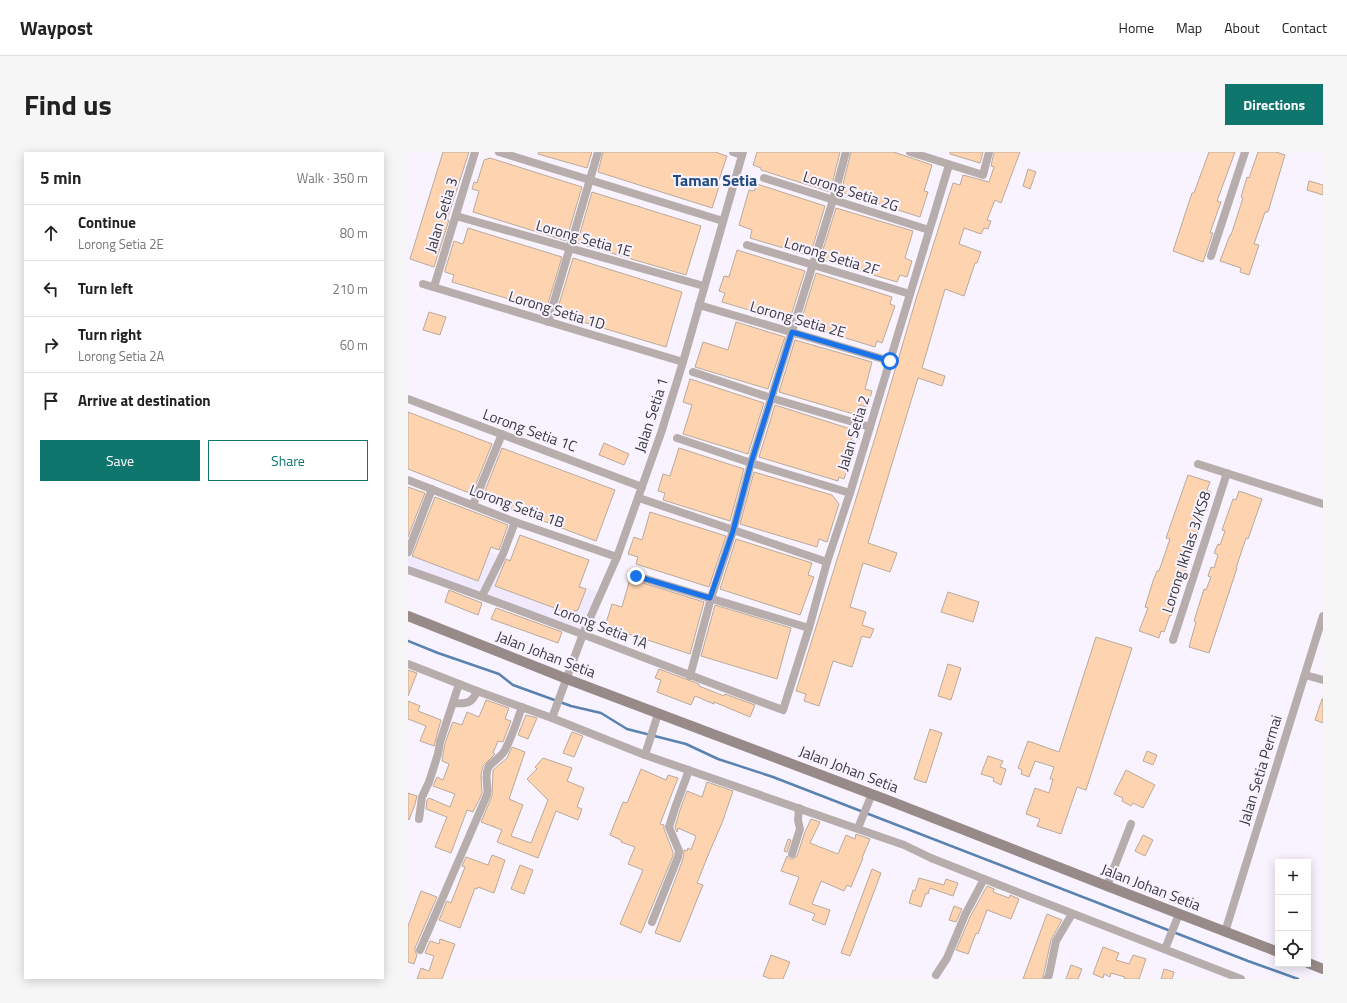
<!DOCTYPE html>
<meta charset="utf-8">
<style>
body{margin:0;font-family:"Titillium Web",sans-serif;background:#f6f6f6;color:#222}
.controls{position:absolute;right:12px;bottom:12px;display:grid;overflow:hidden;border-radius:0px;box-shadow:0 2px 10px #0003}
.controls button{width:36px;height:36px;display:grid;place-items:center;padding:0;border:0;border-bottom:1px solid #e0e0e0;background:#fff;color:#222;font:20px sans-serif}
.stop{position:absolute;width:12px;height:12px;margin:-9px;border:3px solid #1a73e8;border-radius:50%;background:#fff}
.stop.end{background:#1a73e8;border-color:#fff;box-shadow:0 1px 4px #0008}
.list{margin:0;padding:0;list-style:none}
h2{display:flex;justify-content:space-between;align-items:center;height:52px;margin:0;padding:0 16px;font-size:17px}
h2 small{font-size:13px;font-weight:400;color:#767676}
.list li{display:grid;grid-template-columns:26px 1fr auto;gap:12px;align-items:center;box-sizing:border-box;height:56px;padding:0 16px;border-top:1px solid #e0e0e0}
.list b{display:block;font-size:15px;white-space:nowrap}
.list p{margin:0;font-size:13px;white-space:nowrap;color:#767676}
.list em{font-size:13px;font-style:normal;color:#767676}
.actions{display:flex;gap:8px;padding:12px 16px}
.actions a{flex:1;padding:9px 0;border:1px solid #0f766e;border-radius:0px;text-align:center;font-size:14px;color:#0f766e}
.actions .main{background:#0f766e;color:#fff}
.icon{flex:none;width:22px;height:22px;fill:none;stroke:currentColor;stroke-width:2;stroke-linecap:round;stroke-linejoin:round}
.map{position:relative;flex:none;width:915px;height:827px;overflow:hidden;border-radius:0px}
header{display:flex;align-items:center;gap:24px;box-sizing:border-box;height:56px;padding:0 20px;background:#fff;border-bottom:1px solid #e0e0e0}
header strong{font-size:19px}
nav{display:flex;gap:22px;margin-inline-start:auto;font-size:14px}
.intro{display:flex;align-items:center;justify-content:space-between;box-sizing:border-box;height:96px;padding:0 24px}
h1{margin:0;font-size:28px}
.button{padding:10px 18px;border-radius:0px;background:#0f766e;color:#fff;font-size:14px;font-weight:700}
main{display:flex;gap:24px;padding:0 24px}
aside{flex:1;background:#fff;border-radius:0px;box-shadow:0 2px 10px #0003}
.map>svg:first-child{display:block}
</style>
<header>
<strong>Waypost</strong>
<nav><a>Home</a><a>Map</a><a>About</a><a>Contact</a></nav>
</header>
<div class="intro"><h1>Find us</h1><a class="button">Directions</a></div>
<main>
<aside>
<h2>5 min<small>Walk · 350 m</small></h2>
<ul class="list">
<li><svg class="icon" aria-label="ahead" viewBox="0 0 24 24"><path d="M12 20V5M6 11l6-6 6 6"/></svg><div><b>Continue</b><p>Lorong Setia 2E</p></div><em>80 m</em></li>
<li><svg class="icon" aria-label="left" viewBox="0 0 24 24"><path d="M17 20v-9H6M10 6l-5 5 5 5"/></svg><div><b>Turn left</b></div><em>210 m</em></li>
<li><svg class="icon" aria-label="right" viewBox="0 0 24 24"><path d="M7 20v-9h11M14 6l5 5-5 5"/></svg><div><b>Turn right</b><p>Lorong Setia 2A</p></div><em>60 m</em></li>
<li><svg class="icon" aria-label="arrive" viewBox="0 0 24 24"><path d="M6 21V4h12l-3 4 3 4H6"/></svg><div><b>Arrive at destination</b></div></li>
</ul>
<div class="actions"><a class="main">Save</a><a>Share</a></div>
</aside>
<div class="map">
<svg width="915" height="827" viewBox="0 0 915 827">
<rect width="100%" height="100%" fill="#f8f3fe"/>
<path fill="#f1e9fd" d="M0,369l191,71 -18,37 -173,-63z"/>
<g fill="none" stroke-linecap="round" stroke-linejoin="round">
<path stroke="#5982b1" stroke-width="2.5" d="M0,489l30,12 61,21 14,11 58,21 30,7 26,16 59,15 32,15 55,18 475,184 50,18"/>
</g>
<g fill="#fed3af" stroke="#b9aa9d">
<path d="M35,0h26l-22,68h2l-15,47 -24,-8z"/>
<path d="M131,0h53l-5,16 -49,-14z"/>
<path d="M195,0h112l12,4 -9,27 2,1 -8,24 -114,-36z"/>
<path d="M349,0h83l-10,40 -69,-22v-2l-8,-3z"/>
<path d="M443,0h43l38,13 -8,26 4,1 -8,25 -79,-25z"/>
<path d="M542,0h33l-3,11 -30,-9z"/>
<path d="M586,0h26l-19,51 -6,-3 -8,20 4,1 -3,8 -4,-1 -3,6 -17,-6 -5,16 22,8 -4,11h-2l-11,33 -19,-7 -23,79 23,8 -3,10 -24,-8 -50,165 29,10 -7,19 -27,-9 -13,44 16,5 -4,13 12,4 -4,9 -8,-2 -10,31 -19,-6 -14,45 -15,-5 2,-7 -10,-3 79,-253 41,-139 37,-116 7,2 3,-10 26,7 5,-15 -3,-1z"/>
<path d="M801,0h26l-18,49 4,1 -11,31h3l-10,29 -30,-11 19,-58h2z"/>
<path d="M850,0h18l9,3 -17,57h-3l-11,32 5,1 -10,30 -9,-3 1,-4 -21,-7 10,-26h1l12,-37 -2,-1 6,-20 2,1z"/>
<path d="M82,6l92,29 -16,54 -93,-29 6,-21 -7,-2 2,-7 3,1 7,-23z"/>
<path d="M620,17l8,3 -6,17 -7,-3z"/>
<path d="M901,29l14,4v10l-16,-5z"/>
<path d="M349,32l68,22 -15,50 -60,-18 2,-8 -13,-5 10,-35 5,1z"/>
<path d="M184,40l109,34 -15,49 -109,-32z"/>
<path d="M428,56l77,23 -8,27 7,3 -5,16 -7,-2 -3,7 -77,-23z"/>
<path d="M60,76l94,29 -16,53 -94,-28 2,-7 -9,-3v-2l9,-29 9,3z"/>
<path d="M329,98l68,21 -16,51 -67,-20 3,-9 -6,-2 5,-15 5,1z"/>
<path d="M165,106l109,34 -16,55 -110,-33z"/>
<path d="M408,121l76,24 -2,7 5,2 -13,37 -5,-2 -2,6 -75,-23z"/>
<path d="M21,160l17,5 -6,18 -17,-5z"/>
<path d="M328,170l49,15 -17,52 -73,-22 8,-25 25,8z"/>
<path d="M387,188l77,22 -7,27 7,2 -5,16 -7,-2 -3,10 -78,-23z"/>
<path d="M282,227l74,24 -16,51 -65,-20 9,-29 -9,-3z"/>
<path d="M367,253l79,25 -3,10 6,2 -4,12 -1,-1 -8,26 -5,-2 -1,4 -79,-24z"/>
<path d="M0,260l84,32 -20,50 -64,-25z"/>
<path d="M196,291l25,11 -5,11 -25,-10z"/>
<path d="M94,296l113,42 -19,51 -114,-43z"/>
<path d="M271,296l65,21 -14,52 -67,-21 2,-7 -7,-2 5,-17 7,2z"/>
<path d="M346,320l78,23 7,9 -12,38 -8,-3 -2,8 -77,-23z"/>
<path d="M780,323l22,7 -3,8 4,2 -4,9 -3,-1 -5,13 4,2 -14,44 1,1 -12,32 -3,-1 -5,13 5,2 -4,10 -1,-1 -6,17 -3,-1 -2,7 -20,-7 9,-23 -3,-1 8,-26 4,-10h2l11,-32 -4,-1z"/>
<path d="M0,335l17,6 -17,44z"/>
<path d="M831,339l23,8 -14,40 -2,-1 -10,30h1l-28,85 -20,-6 7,-25 -2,-1 10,-32 2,1 5,-13 -3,-1 3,-9 3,1 4,-13 -4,-2 4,-9 2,1 5,-14 -3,-1 11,-31 3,1z"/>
<path d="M27,345l73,28 -9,25 -8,-3 -13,34 -66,-25z"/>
<path d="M242,360l76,24 -17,51 -73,-23 2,-7 -10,-3 6,-17 8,3z"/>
<path d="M112,383l69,25 -10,27 7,2 -8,21 -10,3 -73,-27 11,-27 4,2z"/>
<path d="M328,387l76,24 -4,12 6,2 -14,38 -80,-26z"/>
<path d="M222,427l74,23 -14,52 -85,-28 7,-22 10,3z"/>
<path d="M41,438l33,13 -4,12 -33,-13z"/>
<path d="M540,440l31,10 -6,20 -32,-10z"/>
<path d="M307,453l76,23 -14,51 -76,-23z"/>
<path d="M88,456l66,24 -4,11 -67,-24z"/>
<path d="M688,485l36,11 -46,142 -9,-3 -16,47 -24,-8 3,-7 -14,-5 9,-26 14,5 4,-14h-3l4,-12 -19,-6 -6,16 -8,-3 1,-4 -4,-2 10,-27 31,11z"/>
<path d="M540,512l13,4 -10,32 -13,-4z"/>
<path d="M251,517l40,15v2l25,10 1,-2 30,11 -5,12 -36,-15v2l-19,-8 -4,9 -34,-13 4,-12 -6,-2z"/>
<path d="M0,518l9,3 -9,23z"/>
<path d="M914,547h1v24l-8,-3z"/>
<path d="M78,548l23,8 -4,11 6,2 -8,21 -5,-1 -5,12 2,1 -12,12 -2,9 1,19 -9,18 -6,-2 -16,43 -16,-6 12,-30 -21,-8 1,-9 2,-2 21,9 5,-13 -22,-8 4,-9 6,3 6,-16 -7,-3 3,-18 7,-19 1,-2 9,3 5,-13 12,5z"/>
<path d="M0,549l12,5 -2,5 23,9 -7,26 -14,-5 6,-15 -18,-7z"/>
<path d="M118,563l11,3 -9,21 -10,-4z"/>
<path d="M522,577l12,4 -16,50 -12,-4z"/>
<path d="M164,580l11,4 -9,21 -11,-4z"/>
<path d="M104,595l13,5 -16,47 14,6 -12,31 20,7 17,-43 -21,-21 10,-10 -2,-2 8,-9 29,10 -5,13 17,7 -7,19 5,2 -4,11 -22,-9 -18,47 -41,-16 5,-12 -21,-8 11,-26 1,-26 14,-12z"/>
<path d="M739,599l10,4 -4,10 -10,-4z"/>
<path d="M580,604l15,5 -3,6 6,2 -5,16 -8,-4 1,-3 -13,-4z"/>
<path d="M233,617l25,11 2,-5 10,3 -18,46 4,1v4l9,23v4l-32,77 -21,-9 23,-54 -15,-6 7,-17 -14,-5v-2l-11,-5 13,-33 4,1z"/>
<path d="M718,618l29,15 -12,23 -10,-5 -2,3 -9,-5 1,-3 -9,-4z"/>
<path d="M299,630l26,9 -11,32 -13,30 -12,30 6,2 -23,57 -25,-9 28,-74 1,-9 3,1 1,-3 3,2 5,-14 -18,-8 -1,4 -2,-5 5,-17 7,-19 15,6z"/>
<path d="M0,641l9,3 -2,8 -6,16 -1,-1z"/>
<path d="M403,667l9,3 -10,21 28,11 8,-19 9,4 1,-5 14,5 -8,19h1l-12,29 -4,-2 -3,6 -23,-10 -9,23 18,6 -5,15 -13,-5 3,-6 -26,-10 10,-27 -18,-6 6,-15 3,3h3l4,-3 8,-24z"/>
<path d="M735,683l10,5 -8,16 -10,-5z"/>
<path d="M380,687l3,1 -4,12 -3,-1z"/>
<path d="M84,703l13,5 -11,33 -16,-6 -1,2 -2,-1 -15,40 -21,-8 8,-19 4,2 14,-36 -3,-1 4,-9 22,8z"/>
<path d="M112,713l13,5 -9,24 -13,-5z"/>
<path d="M464,717l9,4 -31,83 -9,-3z"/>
<path d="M511,726l25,7 2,-6 12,4 -5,13 -23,-8 -2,6 -2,-1 -5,14 -12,-4 4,-13 2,1z"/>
<path d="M579,734l7,3 -1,3 16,6 1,-3 9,4 -8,20 -24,-9 -9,24 -2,-1 -8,21 -12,-4 14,-33z"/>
<path d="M13,739l16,6 -22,51v3l2,4 -3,9 -6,-2v-36z"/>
<path d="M546,754l8,3 -6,13 -7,-2z"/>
<path d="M639,762l15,6 -11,20 -7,33 -2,6h-19z"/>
<path d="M32,787l15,5 -13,35h-25l4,-11 8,3 5,-15 -9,-3 5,-12 9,3z"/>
<path d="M695,795l16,6 -3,7 13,4 4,-9 13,4 -7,20h-15l1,-2 -14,-4 -1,4 -6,-3 -1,4 -10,-4z"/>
<path d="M363,803l19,7 -7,17h-12l-8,-3z"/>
<path d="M663,813l11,4 -4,10h-12z"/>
<path d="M756,817l10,3 -2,7h-11z"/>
</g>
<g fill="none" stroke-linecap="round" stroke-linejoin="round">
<g stroke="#b7adac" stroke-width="8">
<path d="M91,0l224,69"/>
<path d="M325,0l9,3"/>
<path d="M502,0l73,23 6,-23"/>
<path d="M356,26l165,52"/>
<path d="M48,64l248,70"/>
<path d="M339,93l163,49"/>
<path d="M803,104l34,-104"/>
<path d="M15,132l260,78"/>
<path d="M26,135l41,-135"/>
<path d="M291,153l191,56"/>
<path d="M140,170l50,-170"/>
<path d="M285,220l78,26 99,29"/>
<path d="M0,247l234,88"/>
<path d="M269,286l74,25 99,30"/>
<path d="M790,312l125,40"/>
<path d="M0,328l107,42 102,35"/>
<path d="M231,346l188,64"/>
<path d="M65,353l29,-71"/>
<path d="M0,400l24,-63"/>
<path d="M0,418c126,44 250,94 375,140l26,-82 18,-66 23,-69 99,-328"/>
<path d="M228,424l173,52"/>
<path d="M74,444l21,-42 12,-32"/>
<path d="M765,488l54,-167"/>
<path d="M0,512l69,27 75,27 93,37 259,90 27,13 53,21 257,100"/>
<path d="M897,523l18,5"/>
<path d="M282,524l21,-78 22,-67 18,-68 82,-263 13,-48"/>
<path d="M46,551c12,1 18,1 23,-12"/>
<path d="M144,566l31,-84 34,-77 44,-124 22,-71 60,-210"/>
<path d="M237,603l13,-41"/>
<path d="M11,667l3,-22 7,-15 9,-28 2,-12 19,-58"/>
<path d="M450,676l14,-34"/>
<path d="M384,702l8,-25 -2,-9 1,-12"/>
<path d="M699,734l24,-62"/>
<path d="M244,770l26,-65 1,-6 -10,-24 6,-19 14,-38"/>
<path d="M817,780l98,-316"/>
<path d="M757,797l14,-35"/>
<path d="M12,798l67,-155c2,-9 -3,-18 1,-27 4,-7 13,-10 17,-18 7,-13 12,-29 17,-43"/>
<path d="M528,823l11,-17 18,-43 19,-36"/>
<path d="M639,827l2,-4 7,-34 16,-27"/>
</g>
<g stroke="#988a89" stroke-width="10">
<path d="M0,464l159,63 323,122 217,85 171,66"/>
<path d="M900,811l15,6"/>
</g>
</g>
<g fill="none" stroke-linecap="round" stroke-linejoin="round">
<path stroke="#1a73e8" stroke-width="5" d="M228,424l74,22 23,-67 18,-68 41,-131 98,29"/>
</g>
<g text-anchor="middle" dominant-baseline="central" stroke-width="4" stroke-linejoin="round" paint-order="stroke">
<g font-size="15" fill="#3c3940" stroke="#f8f3fe">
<text transform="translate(443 39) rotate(18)">Lorong Setia 2G</text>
<text transform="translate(33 63) rotate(-73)">Jalan Setia 3</text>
<text transform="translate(176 86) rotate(16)">Lorong Setia 1E</text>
<text transform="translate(424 104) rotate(17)">Lorong Setia 2F</text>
<text transform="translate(149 158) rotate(17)">Lorong Setia 1D</text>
<text transform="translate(390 167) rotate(16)">Lorong Setia 2E</text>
<text transform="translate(243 263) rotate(-72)">Jalan Setia 1</text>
<text transform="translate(122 278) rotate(20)">Lorong Setia 1C</text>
<text transform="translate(445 281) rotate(-73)">Jalan Setia 2</text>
<text transform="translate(109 354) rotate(20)">Lorong Setia 1B</text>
<text transform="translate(778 400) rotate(-72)">Lorong Ikhlas 3/KS8</text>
<text transform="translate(193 474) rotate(21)">Lorong Setia 1A</text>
<text transform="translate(138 502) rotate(21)">Jalan Johan Setia</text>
<text transform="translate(441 617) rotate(21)">Jalan Johan Setia</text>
<text transform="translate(852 618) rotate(-73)">Jalan Setia Permai</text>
<text transform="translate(743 735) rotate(21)">Jalan Johan Setia</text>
</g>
<g font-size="16" font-weight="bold" fill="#234c81" stroke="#f8f3fe">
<text x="307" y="28">Taman Setia</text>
</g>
</g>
</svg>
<div class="controls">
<button>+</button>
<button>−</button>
<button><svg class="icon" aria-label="locate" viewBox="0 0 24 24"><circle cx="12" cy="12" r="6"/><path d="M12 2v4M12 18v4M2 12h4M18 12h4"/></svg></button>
</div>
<div class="stop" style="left:482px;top:209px"></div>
<div class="stop end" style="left:228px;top:424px"></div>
</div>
</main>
